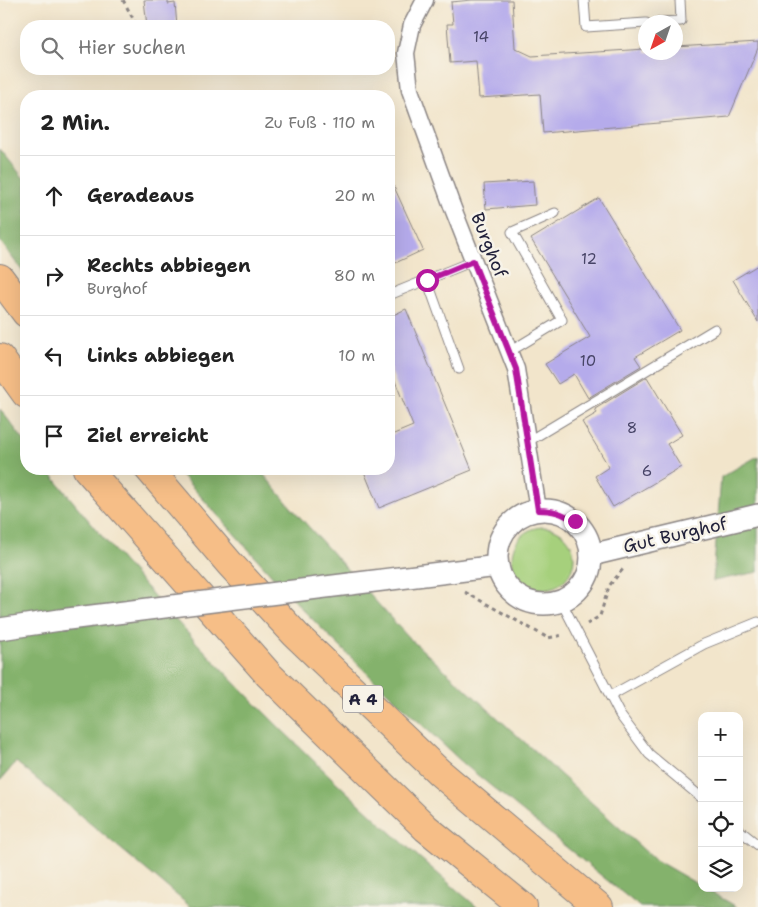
<!DOCTYPE html>
<html lang="de">
<meta charset="utf-8">
<style>
body{margin:0;font-family:"Shantell Sans",sans-serif;background:#f2f2f2;color:#222}
.controls{position:absolute;right:15px;bottom:15px;display:grid;overflow:hidden;border-radius:10px;box-shadow:0 5px 20px #0002}
.controls button{width:45px;height:45px;display:grid;place-items:center;padding:0;border:0;border-bottom:1px solid #e0e0e0;background:#fff;color:#222;font:25px sans-serif}
.compass{position:absolute;left:638px;top:15px;width:45px;height:45px;border-radius:50%;background:#fff;box-shadow:0 5px 20px #0002;rotate:220deg}
.stop{position:absolute;width:15px;height:15px;margin:-11px;border:4px solid #b5179e;border-radius:50%;background:#fff}
.stop.end{background:#b5179e;border-color:#fff;box-shadow:0 1px 5px #0008}
.list{margin:0;padding:0;list-style:none}
h2{display:flex;justify-content:space-between;align-items:center;height:65px;margin:0;padding:0 20px;font-size:21px}
h2 small{font-size:16px;font-weight:400;color:#767676}
.list li{display:grid;grid-template-columns:32px 1fr auto;gap:15px;align-items:center;box-sizing:border-box;height:80px;padding:0 20px;border-top:1px solid #e0e0e0}
.list b{display:block;font-size:19px;white-space:nowrap}
.list p{margin:0;font-size:16px;white-space:nowrap;color:#767676}
.list em{font-size:16px;font-style:normal;color:#767676}
.icon{flex:none;width:28px;height:28px;fill:none;stroke:currentColor;stroke-width:2;stroke-linecap:round;stroke-linejoin:round}
.map{position:relative;flex:none;width:758px;height:907px;overflow:hidden}
.search{position:absolute;background:#fff;box-shadow:0 5px 20px #0002;left:20px;top:20px;width:375px;height:55px;display:flex;align-items:center;gap:12px;box-sizing:border-box;padding:0 18px;border-radius:20px;color:#767676;font-size:19px}
.panel{position:absolute;background:#fff;box-shadow:0 5px 20px #0002;left:20px;top:90px;width:375px;height:385px;border-radius:20px}
.map>svg:first-child{display:block}
</style>
<div class="map">
<svg width="758" height="907" viewBox="0 0 758 907">
<rect width="100%" height="100%" fill="#f7f3e8"/>
<filter id="ink" filterUnits="userSpaceOnUse"><feTurbulence type="fractalNoise" baseFrequency=".02" numOctaves="2"/><feDisplacementMap in="SourceGraphic" scale="10" xChannelSelector="R" yChannelSelector="G"/><feConvolveMatrix kernelMatrix="1 2 1 2 8 2 1 2 1" color-interpolation-filters="sRGB"/></filter>
<filter id="wash" filterUnits="userSpaceOnUse"><feTurbulence type="fractalNoise" baseFrequency=".0096" numOctaves="4" result="noise"/><feDisplacementMap in="SourceGraphic" scale="20" xChannelSelector="R" yChannelSelector="G"/><feGaussianBlur stdDeviation="1.12" result="paint"/><feColorMatrix in="noise" values="0 0 0 0 0 0 0 0 0 0 0 0 0 0 0 0 0 1.4 0 .05"/><feComposite in="paint" operator="in"/></filter>
<g filter="url(#wash)">
<rect width="100%" height="100%" fill="#f2e5cb"/>
<circle fill="#a6d07c" stroke="#64795c" cx="543" cy="558" r="31"/>
<g fill="#84b26c" stroke="#536a54">
<path d="M0,149l26,32v95l-26,-35z"/>
<path d="M0,409l26,34v26h21c127,161 273,306 430,438h-286l-175,-145 -16,19z"/>
<path d="M758,456v116l-45,9 8,-104z"/>
<path d="M176,469h83l31,37 117,130 247,223 83,48h-97l-176,-143 -89,-83 -71,-70z"/>
</g>
<g id="blocks">
<g fill="#b5abeb">
<path d="M144,0h24v4l7,-1 2,23h-30z"/>
<path d="M472,0h40l3,48 17,8 114,-7v3h30v-5l82,-5v6l-29,69 -186,16 -3,-39 -61,4 -3,-37 -26,2 -3,-39h6l-2,-22z"/>
<path d="M389,176l34,74 -34,16z"/>
<path d="M533,181l2,24 -49,4 -2,-25z"/>
<path d="M599,198l81,132 -45,27 6,9 -53,32 -14,-24 -16,10 -13,-20 45,-27 -59,-98z"/>
<path d="M758,265v57l-25,-42z"/>
<path d="M406,309l66,161 -93,38 -16,-39h26v-33l24,-10 -24,-60v-49z"/>
<path d="M647,377l35,58 -15,9 14,23 -68,40 -18,-31 14,-9 -27,-45 15,-9 -2,-4z"/>
</g>
</g>
</g>
<g filter="url(#ink)">
<use href="#blocks" fill-opacity="0" stroke="#8a8483" stroke-width="1"/>
<g fill="none" stroke-linecap="round" stroke-linejoin="round">
<defs>
<g id="service">
<path d="M584,0l2,27 60,-4"/>
<path d="M659,22l22,-1 -1,-21"/>
<path d="M427,280l32,89"/>
<path d="M389,295l84,-34"/>
<path d="M509,352l53,-32 -50,-88 43,-19"/>
<path d="M527,442l188,-113"/>
<path d="M561,601l59,114 29,39 53,44"/>
<path d="M610,696l94,-52 54,-22"/>
<path d="M739,830l19,15"/>
</g>
<path id="minor" d="M425,0l-13,25 -6,28 4,37 42,116 64,163 22,141"/>
<g id="tertiary">
<circle cx="544" cy="557" r="47"/>
<path d="M591,555l167,-40"/>
<path d="M350,584l148,-18"/>
<path d="M0,629l60,-9"/>
</g>
<g id="motorway">
<path d="M0,278l26,35"/>
<path d="M0,358l26,36"/>
<path d="M87,469l182,206 157,153 97,79"/>
<path d="M149,469l81,95 66,71 143,137 160,135"/>
</g>
</defs>
<use href="#service" stroke="#8a8483" stroke-width="11"/>
<use href="#minor" stroke="#8a8483" stroke-width="19"/>
<use href="#tertiary" stroke="#8a8483" stroke-width="24"/>
<use href="#motorway" stroke="#8a8483" stroke-width="30"/>
<g stroke="#8a8483" stroke-width="3" stroke-dasharray="4 4" stroke-linecap="butt">
<path d="M123,0l14,26"/>
<path d="M465,592l83,46 16,-3"/>
<path d="M587,624l13,-8 9,-30 14,-17"/>
</g>
<use href="#service" stroke="#fff" stroke-width="9"/>
<use href="#minor" stroke="#fff" stroke-width="16"/>
<use href="#tertiary" stroke="#fff" stroke-width="21"/>
<use href="#motorway" stroke="#f6be87" stroke-width="28"/>
<defs>
<path id="tertiary-bridge" d="M60,620l290,-36"/>
</defs>
<use href="#tertiary-bridge" stroke="#8a8483" stroke-width="24" stroke-linecap="butt"/>
<use href="#tertiary-bridge" stroke="#fff" stroke-width="21"/>
</g>
</g>
<g fill="none" stroke-linecap="round" stroke-linejoin="round" filter="url(#ink)">
<path stroke="#b5179e" stroke-width="6" d="M427,280l46,-19 43,108 22,141c15,0 24,3 37,11"/>
</g>
<g text-anchor="middle" dominant-baseline="central" stroke-width="5" stroke-linejoin="round" paint-order="stroke">
<g font-size="15" fill="#474467">
<text x="481" y="37">14</text>
<text x="589" y="259">12</text>
<text x="588" y="361">10</text>
<text x="632" y="428">8</text>
<text x="647" y="471">6</text>
</g>
<rect fill="#f7f3e8" stroke="#62616f" stroke-width="1" x="343" y="685.5" width="40" height="27" rx="4"/>
<g font-size="16" font-weight="bold" fill="#22223b">
<text x="363" y="699">A 4</text>
</g>
<g font-size="18" fill="#22223b" stroke="#f7f3e8">
<text transform="translate(489 245) rotate(68)">Burghof</text>
<text transform="translate(675 535) rotate(-13)">Gut Burghof</text>
</g>
</g>
</svg>
<div class="controls">
<button>+</button>
<button>−</button>
<button><svg class="icon" aria-label="locate" viewBox="0 0 24 24"><circle cx="12" cy="12" r="6"/><path d="M12 2v4M12 18v4M2 12h4M18 12h4"/></svg></button>
<button><svg class="icon" aria-label="layers" viewBox="0 0 24 24"><path d="M12 4l9 5-9 5-9-5zM3 14l9 5 9-5"/></svg></button>
</div>
<svg class="compass" viewBox="-18 -18 36 36"><path d="M0-13l5 13h-10z" fill="#e53935"/><path d="M0 13l5-13h-10z" fill="#767676"/></svg>
<div class="stop" style="left:427px;top:280px"></div>
<div class="stop end" style="left:575px;top:521px"></div>
<div class="search"><svg class="icon" aria-label="search" viewBox="0 0 24 24"><circle cx="10" cy="10" r="6"/><path d="M15 15l6 6"/></svg>Hier suchen</div>
<section class="panel">
<h2>2 Min.<small>Zu Fuß · 110 m</small></h2>
<ul class="list">
<li><svg class="icon" aria-label="ahead" viewBox="0 0 24 24"><path d="M12 20V5M6 11l6-6 6 6"/></svg><div><b>Geradeaus</b></div><em>20 m</em></li>
<li><svg class="icon" aria-label="right" viewBox="0 0 24 24"><path d="M7 20v-9h11M14 6l5 5-5 5"/></svg><div><b>Rechts abbiegen</b><p>Burghof</p></div><em>80 m</em></li>
<li><svg class="icon" aria-label="left" viewBox="0 0 24 24"><path d="M17 20v-9H6M10 6l-5 5 5 5"/></svg><div><b>Links abbiegen</b></div><em>10 m</em></li>
<li><svg class="icon" aria-label="arrive" viewBox="0 0 24 24"><path d="M6 21V4h12l-3 4 3 4H6"/></svg><div><b>Ziel erreicht</b></div></li>
</ul>
</section>
</div>
